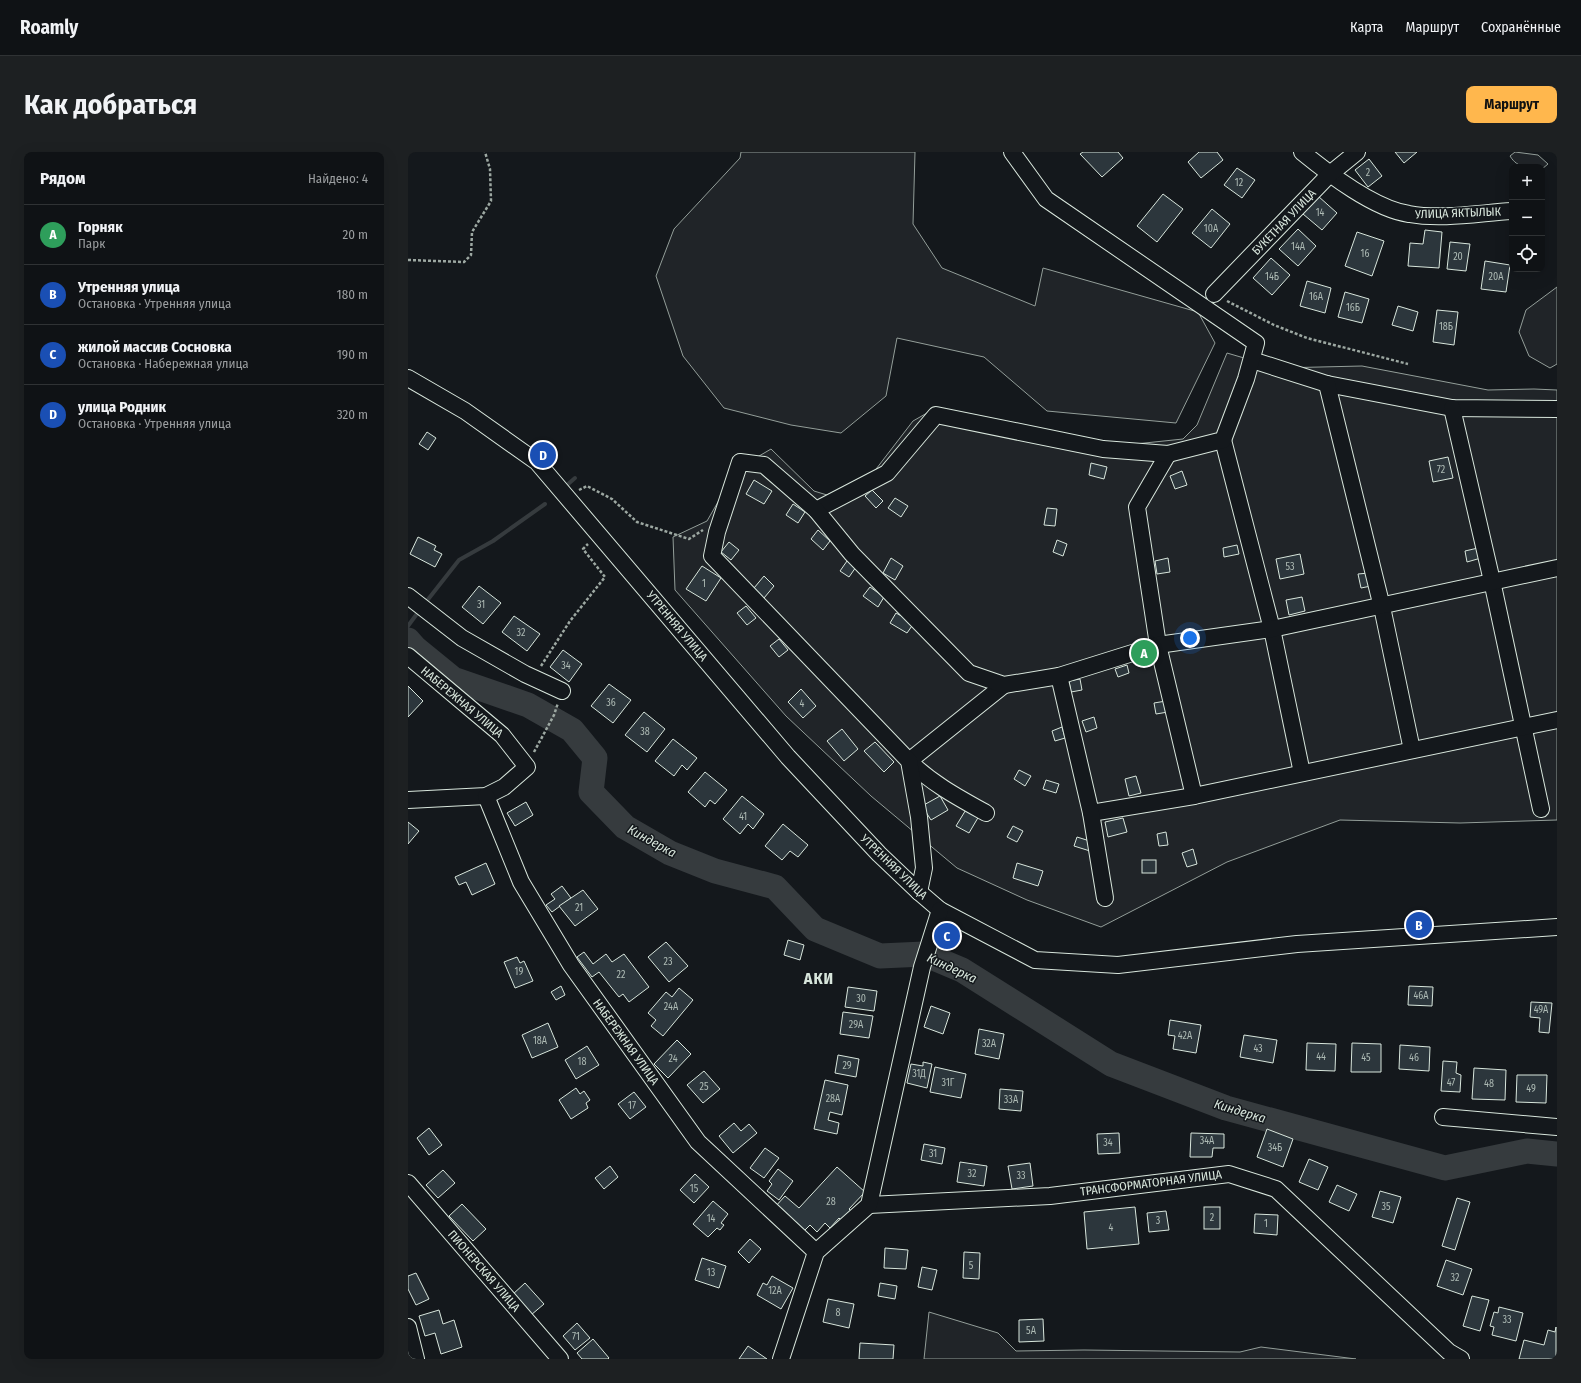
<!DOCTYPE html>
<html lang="ru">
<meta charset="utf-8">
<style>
body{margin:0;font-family:"Fira Sans Condensed",sans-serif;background:#1d2022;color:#f1f3f6}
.controls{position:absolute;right:12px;top:12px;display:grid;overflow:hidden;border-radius:8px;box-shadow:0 4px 16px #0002}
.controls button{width:36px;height:36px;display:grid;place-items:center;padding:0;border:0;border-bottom:1px solid #2f3234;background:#0f1215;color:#f1f3f6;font:20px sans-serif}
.you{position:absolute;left:782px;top:486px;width:14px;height:14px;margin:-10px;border:3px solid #fff;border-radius:50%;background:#1a73e8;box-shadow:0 0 0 6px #1a73e833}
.badge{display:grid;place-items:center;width:26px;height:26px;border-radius:50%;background:#ffb74d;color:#fff;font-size:13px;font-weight:700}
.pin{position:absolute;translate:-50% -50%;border:2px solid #fff;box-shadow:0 1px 4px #0006}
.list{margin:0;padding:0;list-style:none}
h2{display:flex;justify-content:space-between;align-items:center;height:52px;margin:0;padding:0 16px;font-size:17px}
h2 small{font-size:13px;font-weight:400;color:#9b9ea0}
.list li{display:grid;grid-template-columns:26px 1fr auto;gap:12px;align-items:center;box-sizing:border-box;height:60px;padding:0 16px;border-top:1px solid #2f3234}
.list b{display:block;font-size:15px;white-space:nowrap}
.list p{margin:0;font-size:13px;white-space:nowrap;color:#9b9ea0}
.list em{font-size:13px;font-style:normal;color:#9b9ea0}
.icon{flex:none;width:22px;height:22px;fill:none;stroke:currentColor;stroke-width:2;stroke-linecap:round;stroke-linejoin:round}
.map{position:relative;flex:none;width:1149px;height:1207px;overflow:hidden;border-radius:8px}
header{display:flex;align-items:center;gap:24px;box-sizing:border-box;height:56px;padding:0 20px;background:#0f1215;border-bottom:1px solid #2f3234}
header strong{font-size:19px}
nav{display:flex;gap:22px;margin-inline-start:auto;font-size:14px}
.intro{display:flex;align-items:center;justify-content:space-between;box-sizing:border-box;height:96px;padding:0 24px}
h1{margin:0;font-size:28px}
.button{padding:10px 18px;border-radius:8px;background:#ffb74d;color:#111;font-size:14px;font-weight:700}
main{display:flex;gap:24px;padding:0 24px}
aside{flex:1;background:#0f1215;border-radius:8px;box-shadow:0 4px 16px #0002}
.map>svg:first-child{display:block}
</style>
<header>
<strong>Roamly</strong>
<nav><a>Карта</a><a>Маршрут</a><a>Сохранённые</a></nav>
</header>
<div class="intro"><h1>Как добраться</h1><a class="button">Маршрут</a></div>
<main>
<aside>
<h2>Рядом<small>Найдено: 4</small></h2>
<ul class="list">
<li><span class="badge" style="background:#2e9e5b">A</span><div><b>Горняк</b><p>Парк</p></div><em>20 m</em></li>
<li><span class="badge" style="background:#1a4fb4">B</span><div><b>Утренняя улица</b><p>Остановка · Утренняя улица</p></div><em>180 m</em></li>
<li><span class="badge" style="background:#1a4fb4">C</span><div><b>жилой массив Сосновка</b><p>Остановка · Набережная улица</p></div><em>190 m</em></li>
<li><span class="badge" style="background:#1a4fb4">D</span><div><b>улица Родник</b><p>Остановка · Утренняя улица</p></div><em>320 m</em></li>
</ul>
</aside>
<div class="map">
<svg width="1149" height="1207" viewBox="0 0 1149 1207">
<rect width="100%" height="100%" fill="#14181c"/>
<g fill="#202428" stroke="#939e99">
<path d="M333,0h174l-2,72 29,44 93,38 8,-38 155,44 17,31 -39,80 -129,-12 -63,-54 -87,-19 -11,58 -45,37 -50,-8 -67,-17 -41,-52 -27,-80 18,-47 66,-71z"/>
<path d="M1107,0l23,3 10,9 -6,5v-2c-14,0 -24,2 -32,-11z"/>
<path d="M1149,135v77l-7,4 -21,-12 -10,-24 7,-22z"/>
<path d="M819,201l51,15 84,-2 126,24 46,-1 23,1v430l-97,3 -120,-3 -113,42 -126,65 -74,-27 -70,-32 -86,-72 -85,-80 -111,-126 -2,-53 34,-16 30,-52 34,-20 43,42 13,4 46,-22 40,-52 14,-8 68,18 92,18 96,-10 14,-14z"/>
<path d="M521,1160l69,21 18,18 68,-1 156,2 21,-5 95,12h-432z"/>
</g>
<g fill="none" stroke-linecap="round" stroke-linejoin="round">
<g stroke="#363b3e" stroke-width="4">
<path d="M159,333l8,-7"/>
<path d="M18,450l33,-42 34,-19 52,-37"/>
<path d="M0,474l11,-15"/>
</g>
<path stroke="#363b3e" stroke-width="25" d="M0,488l7,8 38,31 75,26 44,25 23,28 -4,34 34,35 45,26 45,18 60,16 40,42 65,27 44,-2 38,16 149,94 115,44 219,60 82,-17 30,3"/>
</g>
<g fill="#2c363c" stroke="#d8e6dc">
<path d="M675,0h35l5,6 -21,19 -22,-23z"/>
<path d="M791,0h18l6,8 -22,18 -13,-16z"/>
<path d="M987,0h22l-13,11z"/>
<path d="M961,7l13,17 -14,11 -13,-17z"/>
<path d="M829,16l18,12 -13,18 -18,-13z"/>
<path d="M755,42l20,15 -26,33 -20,-16z"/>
<path d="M910,44l19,17 -15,17 -19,-16z"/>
<path d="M804,57l18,15 -19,24 -19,-15z"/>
<path d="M890,77l18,17 -18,20 -19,-17z"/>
<path d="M1017,78l17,2 -3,36 -31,-2 2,-23 13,1z"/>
<path d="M949,80l27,9 -12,35 -27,-10z"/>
<path d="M1042,90l20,2 -4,27 -19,-2z"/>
<path d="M863,106l19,17 -18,20 -19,-17z"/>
<path d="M1077,109l25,4 -4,27 -25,-3z"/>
<path d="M899,129l24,7 -6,25 -25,-7z"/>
<path d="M937,140l24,7 -7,24 -24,-6z"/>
<path d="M990,154l20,6 -5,19 -21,-6z"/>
<path d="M1029,158l21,2 -4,33 -21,-3z"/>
<path d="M19,280l9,6 -8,12 -9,-6z"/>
<path d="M1040,305l5,21 -20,4 -4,-21z"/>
<path d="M683,311l16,4 -3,12 -15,-4z"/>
<path d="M774,319l5,14 -12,4 -5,-13z"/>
<path d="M346,328l18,11 -8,13 -18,-10z"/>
<path d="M464,338l11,11 -7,7 -11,-12z"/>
<path d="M487,346l13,8 -7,11 -13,-9z"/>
<path d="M385,352l12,8 -7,11 -12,-8z"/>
<path d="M639,356l10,1 -2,17 -11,-1z"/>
<path d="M410,378l12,11 -7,9 -12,-11z"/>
<path d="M10,385l18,9 -2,4 8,4 -7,13 -25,-13z"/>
<path d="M649,388l10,4 -4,12 -10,-4z"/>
<path d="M321,390l10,8 -8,10 -10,-8z"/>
<path d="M829,393l2,9 -15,3 -1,-9z"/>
<path d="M1070,396l3,10 -14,4 -2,-11z"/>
<path d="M892,402l4,20 -24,5 -4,-20z"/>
<path d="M483,406l12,8 -8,14 -12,-7z"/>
<path d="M760,406l2,14 -13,2 -2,-13z"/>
<path d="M439,409l9,6 -7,10 -9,-6z"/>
<path d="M294,414l19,12 -15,23 -20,-12z"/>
<path d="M961,421l2,13 -10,2 -3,-14z"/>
<path d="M356,424l10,10 -10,12 -10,-10z"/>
<path d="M71,434l22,17 -18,21 -21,-17z"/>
<path d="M462,435l14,10 -6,10 -15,-11z"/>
<path d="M894,445l3,14 -16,4 -3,-15z"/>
<path d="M338,454l10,12 -9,7 -10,-12z"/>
<path d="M488,461l18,10 -7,10 -17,-10z"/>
<path d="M106,464l26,18 -13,17 -25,-19z"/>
<path d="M371,487l9,11 -9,7 -9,-11z"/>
<path d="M155,498l19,14 -13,18 -19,-15z"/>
<path d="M719,513l2,8 -11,4 -3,-8z"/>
<path d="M672,527l2,11 -11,2 -2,-11z"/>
<path d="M201,532l22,16 -18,23 -22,-17z"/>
<path d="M0,534l15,15 -15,16z"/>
<path d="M393,537l15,17 -13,12 -15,-16z"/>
<path d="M758,549l2,11 -12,2 -2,-11z"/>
<path d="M236,560l21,17 -18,23 -22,-17z"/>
<path d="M686,565l3,11 -11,4 -4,-11z"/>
<path d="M654,575l3,11 -10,3 -3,-10z"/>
<path d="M434,577l16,20 -14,12 -17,-20z"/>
<path d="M265,587l24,19 -10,12 -5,-5 -8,11 -19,-15z"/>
<path d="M467,590l19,20 -10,10 -20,-21z"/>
<path d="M611,618l12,6 -6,10 -11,-7z"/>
<path d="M297,620l22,18 -12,14 -5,-4 -5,7 -17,-15z"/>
<path d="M728,624l5,17 -12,3 -4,-17z"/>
<path d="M638,628l13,4 -3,9 -13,-4z"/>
<path d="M334,644l22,18 -11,15 -5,-5 -8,10 -17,-15z"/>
<path d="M532,644l8,14 -17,10 -9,-14z"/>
<path d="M118,650l7,13 -18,11 -8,-13z"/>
<path d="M559,656l12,8 -10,17 -13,-7z"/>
<path d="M715,666l4,14 -19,5 -3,-15z"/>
<path d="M0,670l11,9 -11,13z"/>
<path d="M375,672l25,21 -10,12 -8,-6 -8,9 -17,-14z"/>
<path d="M605,674l10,5 -6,11 -10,-5z"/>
<path d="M758,680l2,13 -9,1 -2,-12z"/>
<path d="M669,685l16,5 -3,9 -16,-5z"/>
<path d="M785,697l4,15 -10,3 -5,-14z"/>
<rect x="734" y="708" width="14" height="13"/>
<path d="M78,711l9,21 -23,11 -6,-13 -7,3 -4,-8z"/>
<path d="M609,711l26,8 -5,15 -25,-8z"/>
<path d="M154,734l9,12 -19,14 -6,-7 9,-6 -4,-5z"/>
<path d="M175,738l15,19 -23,17 -16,-20z"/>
<path d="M380,788l16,5 -4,15 -16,-5z"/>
<path d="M258,790l22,24 -19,16 -21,-25z"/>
<path d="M176,800l9,12 13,-10 6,8 12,-8 25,33 -20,15 -6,-8 -4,3 -20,-25 -7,5 -15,-20z"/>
<path d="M109,805l3,6 4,-2 9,20 -18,7 -11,-26z"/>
<path d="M153,834l4,9 -9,5 -5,-8z"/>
<path d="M1001,834l24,1 -1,19 -24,-1z"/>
<path d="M440,835l29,4 -3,20 -29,-4z"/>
<path d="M271,836l14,12 -30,36 -12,-10 5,-6 -8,-7 18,-21 6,5z"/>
<path d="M1123,850l21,1 -3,30 -10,-1 1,-14 -10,-1z"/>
<path d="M523,854l19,7 -7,21 -19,-7z"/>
<path d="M435,860l30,4 -4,22 -29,-4z"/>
<path d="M762,868l31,5 -5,28 -23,-4 2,-13 -7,-1z"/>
<path d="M140,871l10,24 -26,11 -10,-23z"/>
<path d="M571,877l25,5 -5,25 -24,-5z"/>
<path d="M836,883l33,5 -4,23 -33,-6z"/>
<path d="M269,888l14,14 -23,24 -14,-14z"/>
<path d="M899,891l29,1 -1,27 -29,-1z"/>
<path d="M944,891l29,1v28h-30z"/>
<path d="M992,893l30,2 -1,24 -30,-2z"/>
<path d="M179,894l12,19 -23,14 -11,-19z"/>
<path d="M430,903l21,4 -3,18 -21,-4z"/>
<path d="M1035,909l14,1 -1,11 5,2 -1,17 -19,-1z"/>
<path d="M515,910l9,2 -5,24 -20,-5 4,-19 12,2z"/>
<path d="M527,915l31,7 -5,24 -31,-6z"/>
<path d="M1066,916l32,2 -1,30 -33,-1z"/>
<path d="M296,919l16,18 -17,14 -16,-18z"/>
<path d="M1109,923h30l-1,28 -30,-1z"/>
<path d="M417,928l23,5 -6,30 -12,-3 -2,8 11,3 -2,11 -23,-5z"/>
<path d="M168,936l4,6 4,-3 6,9 -4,3 2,5 -17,11 -12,-19z"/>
<path d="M592,937l23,2 -2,20 -22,-2z"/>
<path d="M226,940l12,15 -16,12 -12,-15z"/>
<path d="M326,971l7,8 8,-7 8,9 -24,20 -14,-17z"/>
<path d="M21,976l13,17 -13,10 -12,-17z"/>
<path d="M859,977l26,10 -10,28 -26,-10z"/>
<path d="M711,981l1,20 -22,1 -1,-20z"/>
<path d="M783,981l33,1v14h-11l-1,9h-22z"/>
<path d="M516,992l21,4 -3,16 -21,-4z"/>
<path d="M357,996l14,10 -15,20 -14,-10z"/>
<path d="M901,1007l19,8 -10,23 -19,-8z"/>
<path d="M552,1010l27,4 -3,20 -27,-4z"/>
<path d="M622,1011l3,23 -21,3 -4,-23z"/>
<path d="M202,1014l8,11 -14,12 -9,-11z"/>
<path d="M429,1015l28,25 -16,17 3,3 -9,10 -4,-4 -9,10 -5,-5 -8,9 -7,-7 -8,8 -28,-25 11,-12 14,12z"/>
<path d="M370,1017l15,12 -14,19 -12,-9 5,-7 -3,-3z"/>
<path d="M35,1018l12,13 -17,15 -12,-13z"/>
<path d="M287,1022l14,13 -15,16 -14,-13z"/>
<path d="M929,1033l20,9 -8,17 -20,-9z"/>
<path d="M972,1039l21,6 -8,26 -21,-6z"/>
<path d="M1049,1046l13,4 -15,48 -13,-4z"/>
<path d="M305,1049l15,13 -7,9 3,2 -4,5 -3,-2 -9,9 -15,-13z"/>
<path d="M54,1052l24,25 -13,12 -24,-25z"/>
<path d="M727,1055l4,37 -52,5 -3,-37z"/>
<rect x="796" y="1055" width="16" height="22"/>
<path d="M758,1059l3,19 -20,2 -2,-19z"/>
<path d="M847,1062l23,1 -1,20 -23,-2z"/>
<path d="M342,1087l11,10 -12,14 -11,-11z"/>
<path d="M477,1096l23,2 -2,19 -22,-1z"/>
<path d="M556,1100l16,1 -1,26 -16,-1z"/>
<path d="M294,1106l24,8 -7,22 -24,-8z"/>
<path d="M1038,1108l26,9 -9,26 -26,-9z"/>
<path d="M514,1115l15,3 -5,20 -14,-3z"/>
<path d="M8,1121l13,26 -13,6 -8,-16v-13z"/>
<path d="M364,1124l21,12 -12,21 -24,-14 6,-12 4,2z"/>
<path d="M117,1131l19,21 -13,11 -19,-20z"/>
<path d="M472,1131l17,3 -2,13 -17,-3z"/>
<path d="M1064,1144l17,4 -9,31 -17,-5z"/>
<path d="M420,1147l26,5 -5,24 -26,-6z"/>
<path d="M1091,1155l24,6 -7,28 -24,-6 2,-8 -4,-1 4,-14 4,1z"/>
<path d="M31,1158l4,14 11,-4 8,27 -21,7 -6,-21 -10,3 -6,-20z"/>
<path d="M635,1167l1,22 -25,1v-22z"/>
<path d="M169,1171l13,15 -15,12 -12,-14z"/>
<path d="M1148,1175v32h-37l5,-19 20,5 4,-15 7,2z"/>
<path d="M185,1187l16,19 -1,1h-26l-5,-6z"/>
<path d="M452,1191l34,2 -1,14h-34z"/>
<path d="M340,1194l19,13h-28z"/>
</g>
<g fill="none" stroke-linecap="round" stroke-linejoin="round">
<defs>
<g id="minor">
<path d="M894,0c27,22 72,57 107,62 33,6 70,-1 103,-3"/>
<path d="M806,142l116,-120 27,-22"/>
<path d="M844,208l75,24 125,24 105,1"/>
<path d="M0,226l57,33 72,51 251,295 91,97 40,38 21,18 95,50 83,5 179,-21 260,-17"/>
<path d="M919,232l55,223 30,143"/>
<path d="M1044,256l40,173 49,228"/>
<path d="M815,288l49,189 30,144"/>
<path d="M760,302l-31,53 21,138 36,151"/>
<path d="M408,358l71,-37 49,-58 167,34 65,5 55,-14 23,-61 10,-36 -210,-144 -34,-47"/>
<path d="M0,444l54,42 63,36 37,17"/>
<path d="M0,504l94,79 25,32 -23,20 -18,9 -78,4"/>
<path d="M651,524l32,137 103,-17 363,-76"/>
<path d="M78,644l35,86 50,83 127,177 118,110"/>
<path d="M578,661c-27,-15 -55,-30 -77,-52l95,-76"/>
<path d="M683,661l14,85"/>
<path d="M511,740l5,-24 -5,-51 -10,-56 -197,-205 5,-24 23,-70 24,3 52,45 36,44 117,119 35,12 55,-9 99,-31 114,-16 285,-61"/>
<path d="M1035,965l114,10"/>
<path d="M0,1031l152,176"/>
<path d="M461,1053l181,-9 179,-22 47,15 173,163 12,7"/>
<path d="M0,1175l8,32"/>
<path d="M373,1207l35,-107 53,-47 53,-238 18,-57"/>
</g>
</defs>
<use href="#minor" stroke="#d8e6dc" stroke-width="18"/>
<g stroke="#9da8a2" stroke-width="2.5" stroke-dasharray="3 2" stroke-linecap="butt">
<path d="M0,108l56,2 7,-7 1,-23 19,-31 -1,-32 -5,-17"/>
<path d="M819,149l47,24 33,13 101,26"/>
<path d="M171,338l8,-4 25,13 25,23 52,17 14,-9"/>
<path d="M133,514l29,-45 35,-44 -22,-28 5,-5"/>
<path d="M126,600l20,-37 4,-12"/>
</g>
<use href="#minor" stroke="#14181c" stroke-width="16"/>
</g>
<g text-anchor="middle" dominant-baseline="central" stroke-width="3" stroke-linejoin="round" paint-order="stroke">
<g font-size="10" fill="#adbab4">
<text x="960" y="21">2</text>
<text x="831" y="31">12</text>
<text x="912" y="61">14</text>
<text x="803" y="77">10А</text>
<text x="890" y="95">14А</text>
<text x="957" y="102">16</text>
<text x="1050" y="105">20</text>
<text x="864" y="125">14Б</text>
<text x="1088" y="125">20А</text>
<text x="908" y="145">16А</text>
<text x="945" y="156">16Б</text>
<text x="1038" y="175">18Б</text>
<text x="1033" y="318">72</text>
<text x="882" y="415">53</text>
<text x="296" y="432">1</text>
<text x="73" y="453">31</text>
<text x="113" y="481">32</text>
<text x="158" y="514">34</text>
<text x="203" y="551">36</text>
<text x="394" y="552">4</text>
<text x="237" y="580">38</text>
<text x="335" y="665">41</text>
<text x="171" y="756">21</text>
<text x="260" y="810">23</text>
<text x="111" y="820">19</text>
<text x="213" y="823">22</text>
<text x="1013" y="844">46А</text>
<text x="453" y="847">30</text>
<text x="263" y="855">24А</text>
<text x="1133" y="858">49А</text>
<text x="448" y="873">29А</text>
<text x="777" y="884">42А</text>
<text x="132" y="889">18А</text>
<text x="581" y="892">32А</text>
<text x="850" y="897">43</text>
<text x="913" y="905">44</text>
<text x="958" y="906">45</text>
<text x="1006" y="906">46</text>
<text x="265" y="907">24</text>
<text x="174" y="910">18</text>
<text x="439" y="914">29</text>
<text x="511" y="922">31Д</text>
<text x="540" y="931">31Г</text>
<text x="1043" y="931">47</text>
<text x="1081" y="932">48</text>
<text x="296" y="935">25</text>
<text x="1123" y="937">49</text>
<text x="425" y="947">28А</text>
<text x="603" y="948">33А</text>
<text x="224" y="954">17</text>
<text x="799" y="989">34А</text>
<text x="700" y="991">34</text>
<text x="867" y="996">34Б</text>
<text x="525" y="1002">31</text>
<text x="564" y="1022">32</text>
<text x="613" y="1024">33</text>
<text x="286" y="1037">15</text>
<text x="423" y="1050">28</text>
<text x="978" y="1055">35</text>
<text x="804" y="1066">2</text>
<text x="303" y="1067">14</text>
<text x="750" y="1069">3</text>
<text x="858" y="1072">1</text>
<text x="703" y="1076">4</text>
<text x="563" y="1114">5</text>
<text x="303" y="1121">13</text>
<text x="1047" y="1126">32</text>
<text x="367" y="1139">12А</text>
<text x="430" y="1161">8</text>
<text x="1099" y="1168">33</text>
<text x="623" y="1179">5А</text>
<text x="168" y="1185">71</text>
</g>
<g font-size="12" fill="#d8e6dc" stroke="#14181c">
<text transform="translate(1050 61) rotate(-2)">УЛИЦА ЯКТЫЛЫК</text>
<text transform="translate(876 70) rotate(-46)">БУКЕТНАЯ УЛИЦА</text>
<text transform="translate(269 474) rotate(50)">УТРЕННЯЯ УЛИЦА</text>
<text transform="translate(54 550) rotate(40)">НАБЕРЕЖНАЯ УЛИЦА</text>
<text transform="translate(486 715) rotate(44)">УТРЕННЯЯ УЛИЦА</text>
<text transform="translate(218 890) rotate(54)">НАБЕРЕЖНАЯ УЛИЦА</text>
<text transform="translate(743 1031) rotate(-7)">ТРАНСФОРМАТОРНАЯ УЛИЦА</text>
<text transform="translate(76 1119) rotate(49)">ПИОНЕРСКАЯ УЛИЦА</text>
</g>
<g font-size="13" font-style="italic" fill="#d8e6dc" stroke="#14181c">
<text transform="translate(244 689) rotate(29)">Киндерка</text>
<text transform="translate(544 816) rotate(25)">Киндерка</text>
<text transform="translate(832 959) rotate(17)">Киндерка</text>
</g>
<g font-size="16" font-weight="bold" letter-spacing="1" fill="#d8e6dc" stroke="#14181c">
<text x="411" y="826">АКИ</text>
</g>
</g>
</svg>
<div class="controls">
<button>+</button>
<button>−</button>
<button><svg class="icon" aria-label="locate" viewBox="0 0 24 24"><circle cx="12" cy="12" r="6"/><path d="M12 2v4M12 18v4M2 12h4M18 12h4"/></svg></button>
</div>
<div class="you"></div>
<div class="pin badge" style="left:736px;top:501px;background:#2e9e5b">A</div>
<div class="pin badge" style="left:1011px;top:773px;background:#1a4fb4">B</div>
<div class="pin badge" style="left:539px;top:784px;background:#1a4fb4">C</div>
<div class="pin badge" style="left:135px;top:303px;background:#1a4fb4">D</div>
</div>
</main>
